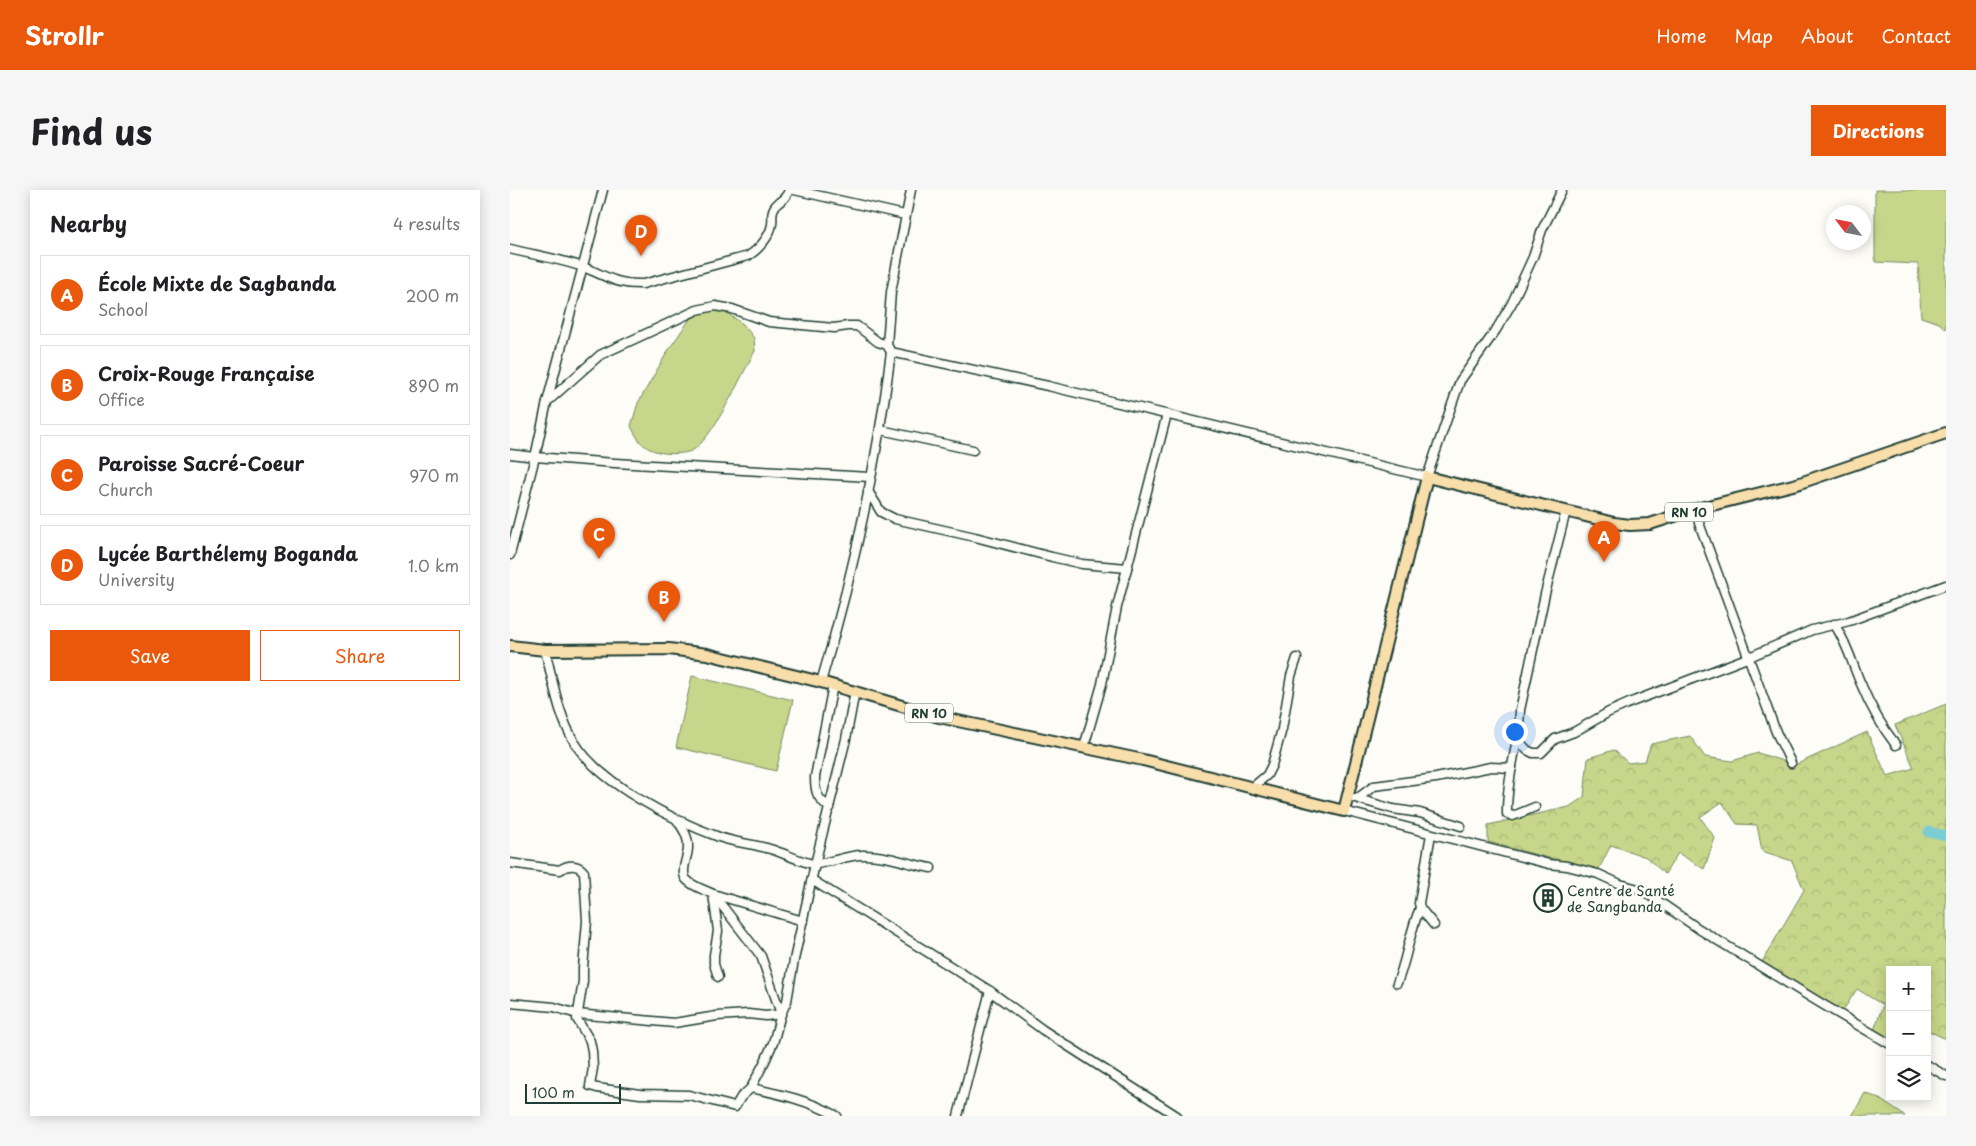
<!DOCTYPE html>
<meta charset="utf-8">
<style>
body{margin:0;font-family:"Playpen Sans",sans-serif;background:#f6f6f6;color:#202124}
.controls{position:absolute;right:15px;bottom:15px;display:grid;overflow:hidden;border-radius:0px;box-shadow:0 2px 12px #0003}
.controls button{width:45px;height:45px;display:grid;place-items:center;padding:0;border:0;border-bottom:1px solid #e0e0e0;background:#fff;color:#202124;font:25px sans-serif}
.compass{position:absolute;left:1316px;top:15px;width:45px;height:45px;border-radius:50%;background:#fff;box-shadow:0 2px 12px #0003;rotate:302deg}
.scale{position:absolute;left:15px;bottom:12px;width:96px;box-sizing:border-box;padding-left:5px;border:2px solid #1f3d34;border-top:0;font-size:14px;line-height:18px;white-space:nowrap;color:#1f3d34;-webkit-text-stroke:4px #fdfcf7;paint-order:stroke}
.you{position:absolute;left:1004px;top:541px;width:18px;height:18px;margin:-12px;border:4px solid #fff;border-radius:50%;background:#1a73e8;box-shadow:0 0 0 8px #1a73e833}
.badge{display:grid;place-items:center;width:32px;height:32px;border-radius:50%;background:#ea580c;color:#fff;font-size:16px;font-weight:700}
.pin{position:absolute;translate:-50% -41px;filter:drop-shadow(0 1px 2px #0008)}
.pin::after{content:'';position:absolute;top:26px;width:18px;height:15px;background:inherit;clip-path:polygon(0 0,100% 0,50% 100%)}
.list{margin:0;padding:0;list-style:none}
h2{display:flex;justify-content:space-between;align-items:center;height:65px;margin:0;padding:0 20px;font-size:21px}
h2 small{font-size:16px;font-weight:400;color:#757577}
.list li{display:grid;grid-template-columns:32px 1fr auto;gap:15px;align-items:center;box-sizing:border-box;height:80px;margin:0 10px 10px;padding:0 10px;border:1px solid #e0e0e0;border-radius:0px}
.list b{display:block;font-size:19px;white-space:nowrap}
.list p{margin:0;font-size:16px;white-space:nowrap;color:#757577}
.list em{font-size:16px;font-style:normal;color:#757577}
.actions{display:flex;gap:10px;padding:15px 20px}
.actions a{flex:1;padding:11px 0;border:1px solid #ea580c;border-radius:0px;text-align:center;font-size:18px;color:#ea580c}
.actions .main{background:#ea580c;color:#fff}
.icon{flex:none;width:28px;height:28px;fill:none;stroke:currentColor;stroke-width:2;stroke-linecap:round;stroke-linejoin:round}
.map{position:relative;flex:none;width:1436px;height:926px;overflow:hidden;border-radius:0px}
header{display:flex;align-items:center;gap:30px;box-sizing:border-box;height:70px;padding:0 25px;background:#ea580c;color:#fff}
header strong{font-size:24px}
nav{display:flex;gap:28px;margin-inline-start:auto;font-size:18px}
.intro{display:flex;align-items:center;justify-content:space-between;box-sizing:border-box;height:120px;padding:0 30px}
h1{margin:0;font-size:35px}
.button{padding:12px 22px;border-radius:0px;background:#ea580c;color:#fff;font-size:18px;font-weight:700}
main{display:flex;gap:30px;padding:0 30px}
aside{flex:1;background:#fff;border-radius:0px;box-shadow:0 2px 12px #0003}
.map>svg:first-child{display:block}
</style>
<header>
<strong>Strollr</strong>
<nav><a>Home</a><a>Map</a><a>About</a><a>Contact</a></nav>
</header>
<div class="intro"><h1>Find us</h1><a class="button">Directions</a></div>
<main>
<aside>
<h2>Nearby<small>4 results</small></h2>
<ul class="list">
<li><span class="badge">A</span><div><b>École Mixte de Sagbanda</b><p>School</p></div><em>200 m</em></li>
<li><span class="badge">B</span><div><b>Croix-Rouge Française</b><p>Office</p></div><em>890 m</em></li>
<li><span class="badge">C</span><div><b>Paroisse Sacré-Coeur</b><p>Church</p></div><em>970 m</em></li>
<li><span class="badge">D</span><div><b>Lycée Barthélemy Boganda</b><p>University</p></div><em>1.0 km</em></li>
</ul>
<div class="actions"><a class="main">Save</a><a>Share</a></div>
</aside>
<div class="map">
<svg width="1436" height="926" viewBox="0 0 1436 926">
<defs>
<pattern id="forest-crowns" width="20" height="18" patternUnits="userSpaceOnUse" patternTransform="scale(1.25)"><rect width="20" height="18" fill="#c7d68a"/><path d="M2 6a3 3 0 1 1 6 0M12 15a3 3 0 1 1 6 0" fill="none" stroke="#aab978"/></pattern>
</defs>
<rect width="100%" height="100%" fill="#fdfcf7"/>
<filter id="ink" filterUnits="userSpaceOnUse"><feTurbulence type="fractalNoise" baseFrequency=".02" numOctaves="2"/><feDisplacementMap in="SourceGraphic" scale="10" xChannelSelector="R" yChannelSelector="G"/><feConvolveMatrix kernelMatrix="1 2 1 2 8 2 1 2 1" color-interpolation-filters="sRGB"/></filter>
<g filter="url(#ink)">
<g fill="#c7d68a" stroke="#738a5f">
<path d="M1365,0h71v139l-7,-6 -18,-6 -3,-53 -43,-2z"/>
<path d="M201,119l13,2 19,13 11,14 1,13c-12,21 -44,92 -64,100 -8,3 -18,3 -27,2 -19,-3 -25,-10 -33,-27l7,-23 31,-54 21,-30z"/>
<path d="M182,486l101,24 -17,71 -100,-24z"/>
<path d="M1355,903l13,5 27,18h-53z"/>
</g>
<path fill="url(#forest-crowns)" stroke="#738a5f" d="M1436,514v335l-19,-9v-60h-37v71l-16,-11 9,-25 -26,-16 -15,23 -80,-50 42,-72 -12,-29 -30,-10 -5,-26 -20,-1 -15,-22 -22,15 15,21 -11,31 -26,-16 -13,21 -19,-17 -35,-12 -13,26 -110,-29v-17l81,-18 15,-10 4,-39 26,-8 14,13 17,-2 6,-17 39,-8 15,21 27,4 26,-8 37,12 72,-33 20,44 27,-8 -19,-43z"/>
<g fill="none" stroke-linecap="round" stroke-linejoin="round">
<path stroke="#7ccdd3" stroke-width="11" d="M1419,642l17,4"/>
<defs>
<g id="minor">
<path d="M284,0l111,25"/>
<path d="M0,59c24,6 50,10 73,18 24,9 33,18 60,17l105,-28c10,-6 22,-19 24,-32 1,-5 -1,-11 2,-16 4,-8 11,-6 15,-18"/>
<path d="M381,162l157,34 379,91 33,-96 36,-51 16,-27 21,-46 9,-27 20,-40"/>
<path d="M37,212l53,-47 97,-45 18,-4 17,3 37,13 65,6 14,-2h9l21,16 9,3"/>
<path d="M371,240l92,20"/>
<path d="M0,264l25,3 80,6 255,14"/>
<path d="M358,301l13,21 14,7 80,18 77,20 30,7 45,4"/>
<path d="M1186,319l3,14 77,209 15,31"/>
<path d="M0,365l25,-98 12,-55 56,-212"/>
<path d="M1324,434c13,18 18,40 27,60 9,22 21,43 35,61"/>
<path d="M35,460c8,30 13,66 30,93 25,41 100,78 144,94 17,6 34,7 51,12 14,4 29,12 43,15 10,1 35,-9 48,-9 23,-1 47,9 70,13"/>
<path d="M311,492c32,-107 56,-218 70,-330l-4,-7 4,-53 20,-102"/>
<path d="M1007,549l10,11 6,3h8l14,-14 19,-7 35,-20 25,-11 113,-43 65,-28 37,-9 97,-36"/>
<path d="M574,557l18,-63 15,-77 50,-193"/>
<path d="M743,597l14,-12 5,-10 10,-36 9,-53 6,-18"/>
<path d="M845,608l38,11 27,4 41,13"/>
<path d="M848,608l16,-12 62,-8 55,-11 21,1"/>
<path d="M1025,617l-22,9 -6,-2c-1,-35 12,-69 13,-104l25,-116 21,-83"/>
<path d="M320,618c-13,-10 -15,-15 -15,-31l18,-92"/>
<path d="M834,621l205,53 18,2 31,8 22,10 22,6 57,39 123,75 68,40"/>
<path d="M167,630c6,9 12,17 11,28 0,9 -8,23 -2,31 5,7 19,11 27,15l5,37 -4,24v9l4,13"/>
<path d="M921,644l-12,69 1,5 14,17"/>
<path d="M0,673l50,7c8,-6 18,-6 24,2l3,49 -4,47v13l-6,38 13,22 2,10 1,17 -3,18 7,2 43,6 49,1 46,12 6,-10 10,-9 14,-27 8,-18 8,-29 -20,-58 -48,-62 90,27"/>
<path d="M302,690l178,111 53,39 134,86"/>
<path d="M887,793c10,-24 12,-50 23,-75"/>
<path d="M0,813l44,4 23,7 97,9 43,-7 31,-2 18,2 15,-2 6,-13 7,-41 21,-96 31,-125 9,-48"/>
<path d="M1417,875l19,11"/>
<path d="M241,898c30,6 59,13 86,28"/>
<path d="M448,926l32,-125"/>
</g>
<path id="major" d="M0,456l35,4 124,-1 38,5 114,28 118,35 204,43 201,51 83,-334 187,46 16,2 20,-1 46,-15 101,-25 149,-51"/>
</defs>
<use href="#minor" stroke="#1f3d34" stroke-width="11"/>
<use href="#major" stroke="#1f3d34" stroke-width="14"/>
<use href="#minor" stroke="#fdfcf7" stroke-width="8"/>
<use href="#major" stroke="#f8deab" stroke-width="10"/>
</g>
</g>
<defs>
<symbol id="building-ring" viewBox="-11 -11 22 22"><circle r="9.5" fill="#fdfcf7" stroke="#1f3d34" stroke-width="1.5"/><path d="M-4-6H4V6H1V3H-1V6H-4ZM-2.5-4.3h1.7v1.8h-1.7ZM.8-4.3h1.7v1.8H.8ZM-2.5-1h1.7V.8h-1.7ZM.8-1h1.7V.8H.8Z" fill="#1f3d34"/></symbol>
</defs>
<g fill-rule="evenodd">
<use href="#building-ring" x="1022" y="692" width="32" height="32"/>
</g>
<g text-anchor="middle" dominant-baseline="central" stroke-width="5" stroke-linejoin="round" paint-order="stroke">
<g fill="#fdfcf7" stroke="#62766e" stroke-width="1">
<rect x="1155" y="312.5" width="48" height="19" rx="4"/>
<rect x="395" y="513.5" width="48" height="19" rx="4"/>
</g>
<g font-size="12" font-weight="bold" fill="#1f3d34">
<text x="1179" y="322">RN 10</text>
<text x="419" y="523">RN 10</text>
</g>
<g font-size="14" fill="#1f3d34" stroke="#fdfcf7" text-anchor="start">
<text x="1057" y="700">Centre de Santé<tspan x="1057" dy="16">de Sangbanda</tspan></text>
</g>
</g>
</svg>
<div class="controls">
<button>+</button>
<button>−</button>
<button><svg class="icon" aria-label="layers" viewBox="0 0 24 24"><path d="M12 4l9 5-9 5-9-5zM3 14l9 5 9-5"/></svg></button>
</div>
<svg class="compass" viewBox="-18 -18 36 36"><path d="M0-13l5 13h-10z" fill="#e53935"/><path d="M0 13l5-13h-10z" fill="#757577"/></svg>
<div class="scale">100 m</div>
<div class="you"></div>
<div class="pin badge" style="left:1094px;top:372px">A</div>
<div class="pin badge" style="left:154px;top:432px">B</div>
<div class="pin badge" style="left:89px;top:369px">C</div>
<div class="pin badge" style="left:131px;top:66px">D</div>
</div>
</main>
